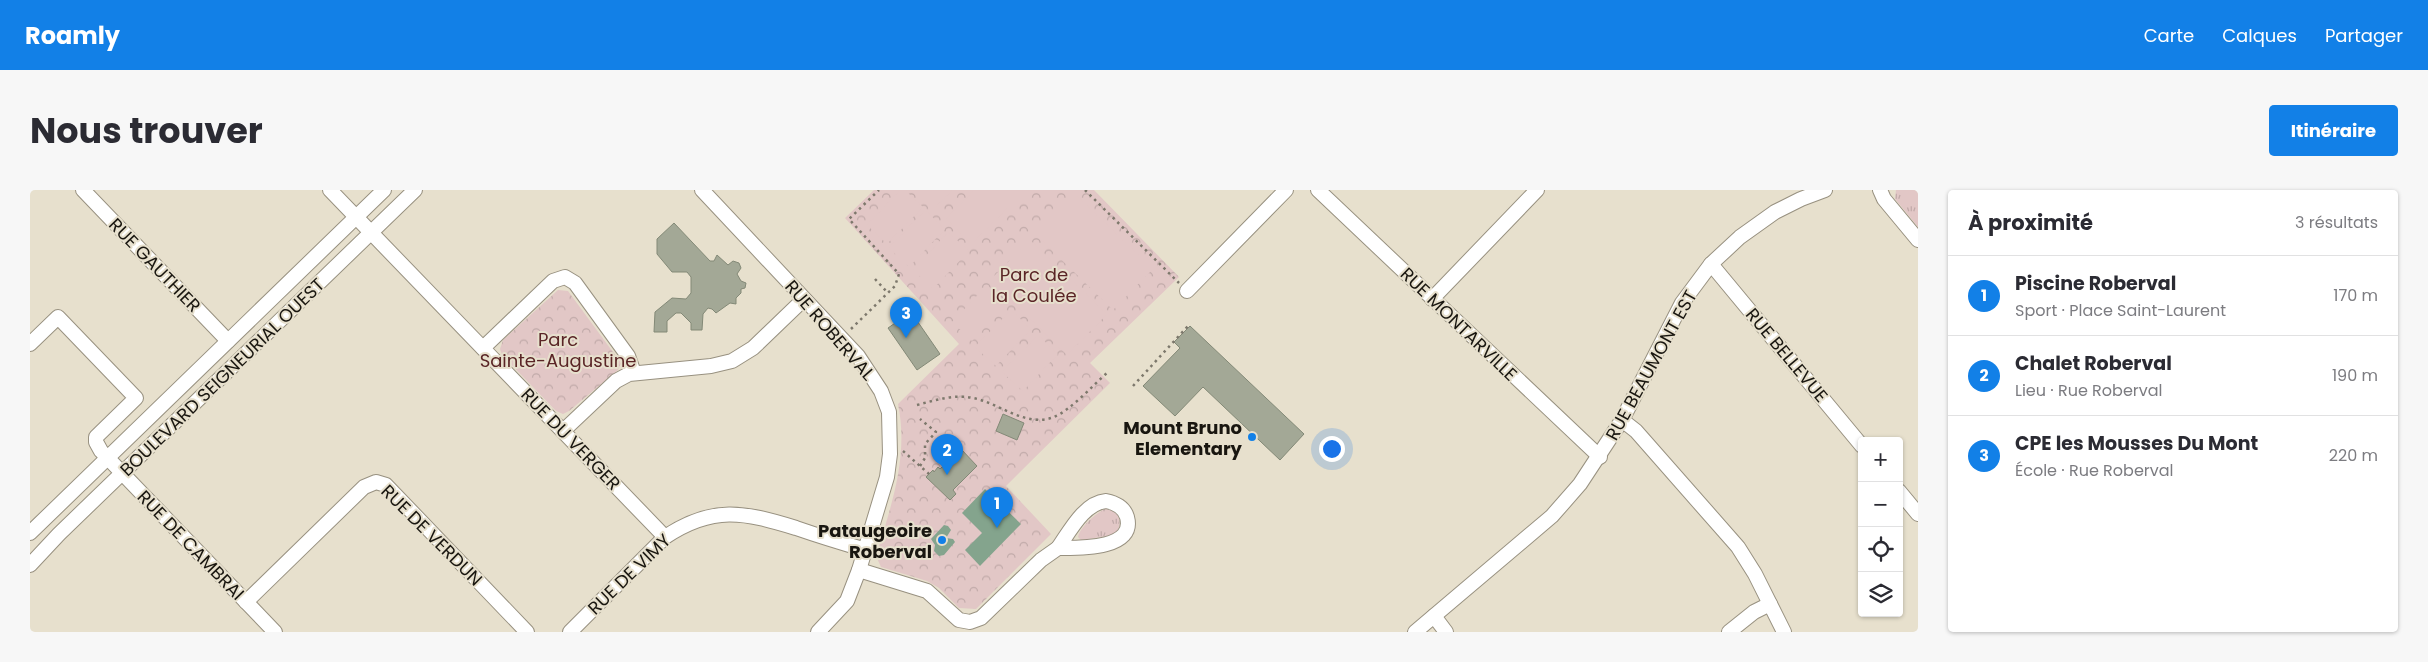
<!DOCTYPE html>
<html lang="fr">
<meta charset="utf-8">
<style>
body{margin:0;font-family:Poppins,sans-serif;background:#f7f7f7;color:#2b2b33}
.controls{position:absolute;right:15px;bottom:15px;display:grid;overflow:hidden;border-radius:5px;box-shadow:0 1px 4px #0004}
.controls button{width:45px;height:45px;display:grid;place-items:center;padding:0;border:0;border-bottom:1px solid #e1e1e2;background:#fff;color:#2b2b33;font:25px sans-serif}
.you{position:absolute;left:1301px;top:258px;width:18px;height:18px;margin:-12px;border:4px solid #fff;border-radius:50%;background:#1a73e8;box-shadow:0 0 0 8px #1a73e833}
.badge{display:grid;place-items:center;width:32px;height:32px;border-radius:50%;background:#1280e7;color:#fff;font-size:16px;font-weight:700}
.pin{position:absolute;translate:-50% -41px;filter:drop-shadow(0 1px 2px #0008)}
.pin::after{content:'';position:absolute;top:26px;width:18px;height:15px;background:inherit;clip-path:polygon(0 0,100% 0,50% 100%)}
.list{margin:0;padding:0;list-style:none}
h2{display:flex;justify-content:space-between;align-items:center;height:65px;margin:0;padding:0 20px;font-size:21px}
h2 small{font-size:16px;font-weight:400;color:#7c7c81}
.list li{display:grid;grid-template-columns:32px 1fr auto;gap:15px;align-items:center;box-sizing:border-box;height:80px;padding:0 20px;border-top:1px solid #e1e1e2}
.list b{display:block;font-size:19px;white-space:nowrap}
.list p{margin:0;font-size:16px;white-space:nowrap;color:#7c7c81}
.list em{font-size:16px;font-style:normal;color:#7c7c81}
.icon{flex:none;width:28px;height:28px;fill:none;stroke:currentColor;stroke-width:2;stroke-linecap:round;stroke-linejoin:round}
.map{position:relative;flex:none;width:1888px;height:442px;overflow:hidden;border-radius:5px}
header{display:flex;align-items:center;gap:30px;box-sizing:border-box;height:70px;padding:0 25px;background:#1280e7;color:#fff}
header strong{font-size:24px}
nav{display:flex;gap:28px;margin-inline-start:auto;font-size:18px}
.intro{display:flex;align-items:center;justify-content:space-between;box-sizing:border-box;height:120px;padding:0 30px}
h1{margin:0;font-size:35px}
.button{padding:12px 22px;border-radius:5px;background:#1280e7;color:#fff;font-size:18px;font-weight:700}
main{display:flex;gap:30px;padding:0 30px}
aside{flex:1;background:#fff;border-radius:5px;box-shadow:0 1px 4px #0004}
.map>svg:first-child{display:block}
</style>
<header>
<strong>Roamly</strong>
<nav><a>Carte</a><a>Calques</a><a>Partager</a></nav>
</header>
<div class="intro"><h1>Nous trouver</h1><a class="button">Itinéraire</a></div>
<main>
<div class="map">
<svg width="1888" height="442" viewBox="0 0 1888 442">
<defs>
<pattern id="grass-tufts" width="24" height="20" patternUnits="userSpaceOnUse" patternTransform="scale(1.25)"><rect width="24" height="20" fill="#e2c7c6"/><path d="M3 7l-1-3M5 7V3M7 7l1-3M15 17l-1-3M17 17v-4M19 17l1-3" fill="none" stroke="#c1aaa9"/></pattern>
<pattern id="park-crowns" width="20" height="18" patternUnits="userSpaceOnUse" patternTransform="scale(1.25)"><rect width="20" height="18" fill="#e2c7c6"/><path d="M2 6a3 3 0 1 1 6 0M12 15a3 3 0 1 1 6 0" fill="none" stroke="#c1aaa9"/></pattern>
</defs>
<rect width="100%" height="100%" fill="#e7e0cd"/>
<g fill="url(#grass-tufts)">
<path d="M1866,0h22v37l-23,-28z"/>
<path d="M1075,319c14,1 18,12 12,23l-9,4 -27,4 -3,-3c2,-10 18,-24 27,-28z"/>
</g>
<g fill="url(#park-crowns)">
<path d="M844,0h220l85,87 -89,86 20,20 -104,103 45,48 -75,75 -17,-1 -20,-20 -12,-7 -46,-14 -5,-11c15,-50 33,-99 22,-152l61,-60 -114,-126z"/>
<path d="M528,100l10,1 53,72 -3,7 -49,41 -6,3 -7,-3 -54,-56 -2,-6 3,-9z"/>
</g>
<g fill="#e2c7c6">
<path d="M870,0h5l18,17 -36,37 -20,-19z"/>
<path d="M887,0h35l-17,18z"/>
<path d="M944,0h17l17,17 -36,37 -26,-25z"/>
<path d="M964,0h32l-16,16z"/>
<path d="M1046,5l77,74 -40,41 -77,-75z"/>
<path d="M895,20l20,19 -36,38 -20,-19z"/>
<path d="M918,42l21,19 -36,38 -20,-19z"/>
<path d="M1000,50l77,74 -40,41 -77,-75z"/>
<path d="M957,95l21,19 -36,37 -20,-19z"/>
<path d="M981,120l20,19 -35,37 -21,-19z"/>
<path d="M1008,145l20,19 -35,37 -21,-19z"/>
</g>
<g fill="#84a48d">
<path d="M955,299l36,35 -41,42 -15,-16 17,-17 -20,-20z"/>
<path d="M914,335l4,1 3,4 -5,8 7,1 2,3 -11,13 -5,1 -5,-5 1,-6 -4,-6z"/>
</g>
<g fill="#a3a896" stroke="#838977">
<path d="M644,33l36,38h4l3,-6 11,10 5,-4 6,2 2,5 -4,6 4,7 5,2 -1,5 -4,1v4l-5,5v6l-6,-1 -14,10 -4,-4 -4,-1 -5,6 -1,16h-11v-7l-10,-10h-5l-9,8v11h-13l1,-20 17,-14 14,1 5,-6v-16l-4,-5h-15l-15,-18v-15z"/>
<path d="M881,122l29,42 -23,16 -29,-42z"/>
<path d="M1160,136l114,108 -24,26 -77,-73 -28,29 -32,-30 37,-38 -6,-6z"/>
<path d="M973,224l21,9 -7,17 -21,-9z"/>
<path d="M931,259l16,17 -24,24 3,4 -6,6 -24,-23 7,-7 1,2 4,-5 2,2z"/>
</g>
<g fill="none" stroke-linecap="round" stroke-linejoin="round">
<defs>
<g id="minor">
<path d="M53,0l145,151"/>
<path d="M300,0l335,347"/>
<path d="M672,0l156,166 23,35 8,21 1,42 -3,23 -28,93 -12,31 -29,31"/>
<path d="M1288,0l282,267"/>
<path d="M1850,0l4,9 34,41"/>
<path d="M1681,74l151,182"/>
<path d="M1157,101l99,-101"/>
<path d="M1402,109l105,-109"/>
<path d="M0,154l28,-27 78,81 -40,39v5l5,9 174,181"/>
<path d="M453,158l70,-67 12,-4 10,6 53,73 6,17"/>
<path d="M1592,230l14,11 102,116 17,27 29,58"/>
<path d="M533,241l53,-50 13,-7 82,-8 21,-5 21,-13 51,-49"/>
<path d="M1869,301l19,23"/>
<path d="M1076,311c10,2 18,6 21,16 9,33 -49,31 -69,31 12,-17 26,-45 48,-47z"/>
<path d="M0,343l354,-343"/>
<path d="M0,375l29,-31 356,-344"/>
<path d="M829,380l68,21 32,29 11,2 11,-4 60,-58 17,-12"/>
<path d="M216,412l118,-115 12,-5 10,3 141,147"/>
<path d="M1404,426l12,16"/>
<path d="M540,442l95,-95c48,-32 79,-25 131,-9 23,8 46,15 70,22"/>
<path d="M1385,442l137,-116 28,-32 42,-64 60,-117 29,-39 29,-27 35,-25 26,-13 24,-9"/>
<path d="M1699,442l25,-20 16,-8"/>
</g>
</defs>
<use href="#minor" stroke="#989180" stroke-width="16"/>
<g stroke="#7d786c" stroke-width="2.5" stroke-dasharray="2.5 4" stroke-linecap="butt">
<path d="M1055,0l94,93"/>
<path d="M845,89l13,14"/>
<path d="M821,139l44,-43 4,-12 -50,-55 30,-29"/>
<path d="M1103,196l55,-60"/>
<path d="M887,215c19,-5 37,-11 56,-7 27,5 52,30 81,19 17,-7 39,-32 53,-44"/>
<path d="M873,261l26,23"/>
<path d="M890,276l5,-8v-14l11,-12 -16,-13"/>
</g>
<use href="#minor" stroke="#fff" stroke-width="14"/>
</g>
<g fill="#1280e7" stroke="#e7e0cd" stroke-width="2">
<circle cx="1222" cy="247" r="5"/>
<circle cx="912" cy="350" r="5"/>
</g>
<g text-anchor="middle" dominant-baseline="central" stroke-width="4" stroke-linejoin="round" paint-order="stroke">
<g font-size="18" fill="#191610" stroke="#e7e0cd">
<text transform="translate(125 75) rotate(46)">RUE GAUTHIER</text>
<text transform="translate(1429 134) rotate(44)">RUE MONTARVILLE</text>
<text transform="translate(800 140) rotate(49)">RUE ROBERVAL</text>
<text transform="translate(1757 165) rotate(50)">RUE BELLEVUE</text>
<text transform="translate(1621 175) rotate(-61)">RUE BEAUMONT EST</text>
<text transform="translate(192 187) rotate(-44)">BOULEVARD SEIGNEURIAL OUEST</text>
<text transform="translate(541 249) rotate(46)">RUE DU VERGER</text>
<text transform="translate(402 345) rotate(45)">RUE DE VERDUN</text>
<text transform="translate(161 355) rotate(46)">RUE DE CAMBRAI</text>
<text transform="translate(599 384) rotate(-44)">RUE DE VIMY</text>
</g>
<g font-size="18" fill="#5a2526" stroke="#e7e0cd">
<text x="1004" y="84">Parc de<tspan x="1004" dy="21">la Coulée</tspan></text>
<text x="528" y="149">Parc<tspan x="528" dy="21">Sainte-Augustine</tspan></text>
</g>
<g font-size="18" font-weight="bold" fill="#191610" stroke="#e7e0cd" text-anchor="end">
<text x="1212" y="237">Mount Bruno<tspan x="1212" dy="21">Elementary</tspan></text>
<text x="902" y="340">Pataugeoire<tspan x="902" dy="21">Roberval</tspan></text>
</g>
</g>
</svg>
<div class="controls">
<button>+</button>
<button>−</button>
<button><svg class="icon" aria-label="locate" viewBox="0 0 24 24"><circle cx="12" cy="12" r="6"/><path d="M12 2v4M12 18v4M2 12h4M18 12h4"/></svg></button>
<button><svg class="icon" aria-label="layers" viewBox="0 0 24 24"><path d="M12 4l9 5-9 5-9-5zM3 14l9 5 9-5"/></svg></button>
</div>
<div class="you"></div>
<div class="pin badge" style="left:967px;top:338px">1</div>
<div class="pin badge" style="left:917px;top:285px">2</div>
<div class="pin badge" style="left:876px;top:148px">3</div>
</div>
<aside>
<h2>À proximité<small>3 résultats</small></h2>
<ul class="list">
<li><span class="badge">1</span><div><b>Piscine Roberval</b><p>Sport · Place Saint-Laurent</p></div><em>170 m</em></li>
<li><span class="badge">2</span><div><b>Chalet Roberval</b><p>Lieu · Rue Roberval</p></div><em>190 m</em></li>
<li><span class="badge">3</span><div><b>CPE les Mousses Du Mont</b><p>École · Rue Roberval</p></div><em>220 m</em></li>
</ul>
</aside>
</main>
